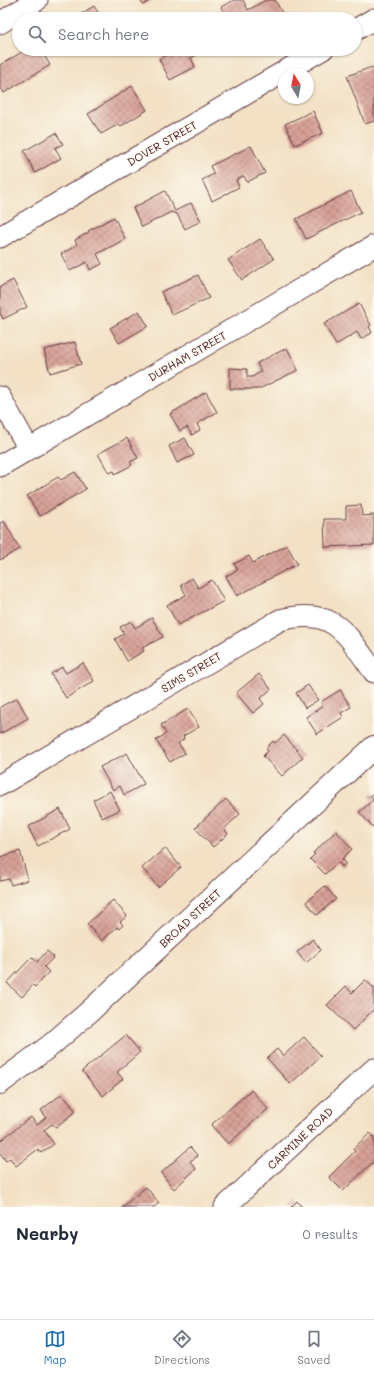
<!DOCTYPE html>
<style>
body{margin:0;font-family:Mali,sans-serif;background:#f6f6f7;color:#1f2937}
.compass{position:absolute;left:278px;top:68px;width:36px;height:36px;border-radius:50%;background:#fff;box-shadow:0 1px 3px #0004;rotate:350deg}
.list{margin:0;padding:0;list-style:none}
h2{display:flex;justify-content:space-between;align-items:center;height:52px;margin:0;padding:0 16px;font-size:17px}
h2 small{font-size:13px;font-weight:400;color:#747a83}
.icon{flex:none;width:22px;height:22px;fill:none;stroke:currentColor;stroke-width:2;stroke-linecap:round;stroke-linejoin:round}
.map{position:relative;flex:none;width:374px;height:1207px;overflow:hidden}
.search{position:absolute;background:#fff;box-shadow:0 1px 3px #0004;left:12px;right:12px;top:12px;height:44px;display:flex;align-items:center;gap:10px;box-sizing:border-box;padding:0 14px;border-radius:22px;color:#747a83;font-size:15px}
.sheet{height:112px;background:#fff}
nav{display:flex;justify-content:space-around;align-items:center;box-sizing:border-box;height:56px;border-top:1px solid #e0e1e3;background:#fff;font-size:11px;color:#747a83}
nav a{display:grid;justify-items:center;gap:2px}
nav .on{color:#1f6fb2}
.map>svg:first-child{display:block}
</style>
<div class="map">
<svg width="374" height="1207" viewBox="0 0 374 1207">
<defs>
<pattern id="building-cross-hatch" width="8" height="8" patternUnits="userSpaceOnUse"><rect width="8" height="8" fill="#d8a198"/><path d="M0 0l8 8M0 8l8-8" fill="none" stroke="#b1837c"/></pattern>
</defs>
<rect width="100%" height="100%" fill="#fbf7ec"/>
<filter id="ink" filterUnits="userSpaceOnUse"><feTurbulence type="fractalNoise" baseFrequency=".025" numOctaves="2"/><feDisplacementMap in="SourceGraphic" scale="8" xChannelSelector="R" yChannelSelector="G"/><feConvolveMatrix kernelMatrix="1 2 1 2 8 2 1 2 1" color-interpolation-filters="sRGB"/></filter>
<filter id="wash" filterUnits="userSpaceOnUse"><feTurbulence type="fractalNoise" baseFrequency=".012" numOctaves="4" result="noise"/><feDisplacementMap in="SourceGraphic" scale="16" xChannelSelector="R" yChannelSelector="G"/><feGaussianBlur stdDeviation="0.9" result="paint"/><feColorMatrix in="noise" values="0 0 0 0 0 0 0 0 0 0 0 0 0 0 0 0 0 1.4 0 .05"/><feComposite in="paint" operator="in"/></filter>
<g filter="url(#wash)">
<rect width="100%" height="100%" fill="#f3e1c5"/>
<g id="blocks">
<g fill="url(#building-cross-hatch)">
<path d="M140,0h12l-9,5z"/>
<path d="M234,0h9l5,10 18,-10h9l10,18 -3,1h-64l7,-4 -4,-8z"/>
<path d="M94,6l8,13h-29z"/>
<path d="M27,49h13l10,16 -46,28 -4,-7v-21z"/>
<path d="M178,49h30l-17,9 4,9 -25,13 -11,-21z"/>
<path d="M372,67l2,4v50l-9,3 -18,-48z"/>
<path d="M132,86l15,24 -26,16 -2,-2 -18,10 -13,-20z"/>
<path d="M313,111l10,22 -28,12 -10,-21z"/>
<path d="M56,133l7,11 -8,4 6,10 -26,15 -11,-22z"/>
<path d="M251,146l14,27 -18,9 -3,-6 -8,4 3,7 -27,14 -10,-21 12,-6 -4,-8z"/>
<path d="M165,191l10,20 16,-8 10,18 -16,8 -8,-15 -6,-2 -29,15 -9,-19z"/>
<path d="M351,191l10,21 -55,27 -10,-20z"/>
<path d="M114,217l11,22 -28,15 5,10 -12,6 -3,-8 -17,9 -9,-17 16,-9 -2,-5 14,-8 -1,-1z"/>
<path d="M260,239l14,20 -32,21 -14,-20z"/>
<path d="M198,275l11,23 -37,17 -11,-23z"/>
<path d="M13,280l14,27 -24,12 -3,-6v-26z"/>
<path d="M359,304l12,21 -2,1 3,7 -11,6 -4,-7 -21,13 -12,-21z"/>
<path d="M139,311l9,15 -29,17 -9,-15z"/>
<path d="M75,342l6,22 -31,9 -6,-23z"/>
<path d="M287,348l11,22 -39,19h-29v-21l17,1v8h5l9,-5 -4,-9z"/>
<path d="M206,392l11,20 -20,12 3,6 -8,5 -5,-8 -7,4 -10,-17z"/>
<path d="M127,438l11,20 -8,4 2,3 -17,9 -1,-3 -5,2 -11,-19z"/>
<path d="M185,438l9,17 -17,8 -8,-17z"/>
<path d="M75,472l11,17 -46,27 -13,-20 31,-19 3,3z"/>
<path d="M361,505l1,11 12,-1v30l-49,2 -1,-28h22v-13z"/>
<path d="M4,521l16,28 -20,11v-37z"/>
<path d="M287,545l10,19 -60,32 -11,-20 12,-6 -4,-6 15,-8 4,7z"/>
<path d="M192,578l6,10 14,-8 12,21 -46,24 -11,-20 19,-10 -5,-10z"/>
<path d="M152,618l11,19 -21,11 2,3 -17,10 -12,-22 9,-5 -4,-7 11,-6 4,7z"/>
<path d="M83,663l11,18 -28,17 -15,-24 11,-7 4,6z"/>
<path d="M259,674l12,15 -11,10 4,5 -11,9 -17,-20z"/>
<path d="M308,685l10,15 -13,8 -9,-15z"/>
<path d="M340,690l11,17 -10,6 2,4 -26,17 -11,-17 17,-11 -2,-4z"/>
<path d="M17,698l11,20 -28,16v-27z"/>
<path d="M188,709l11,18 -16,9 1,3 -6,4 7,10 -15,9 -14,-22 10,-6 -5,-9z"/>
<path d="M284,735l19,22 -21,19 -19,-20 5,-5 -2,-3 7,-7 2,2z"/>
<path d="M127,753l17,31 -20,11 -4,-9 -7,4 -13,-23z"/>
<path d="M110,791l10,19 -18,8 -9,-18z"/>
<path d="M374,793v35l-15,-16 14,-12 -3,-4z"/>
<path d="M226,799l14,15 -16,15 4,5 -15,13 -18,-19z"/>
<path d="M60,809l10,20 -32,17 -10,-19z"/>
<path d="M336,831l16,18 -10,10 4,4 -4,4 -4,-5 -13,12 -15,-15 5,-5 -2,-1z"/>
<path d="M165,848l16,19 -23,20 -16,-19z"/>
<path d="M20,851l8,29 -17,5 -2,-6 -9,2v-24z"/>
<path d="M325,886l11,13 -19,16 -11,-13z"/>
<path d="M113,900l14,16 -7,6 3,3 -4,4 -2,-2 -15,14 -15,-17z"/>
<path d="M313,939l8,11 -15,13 -9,-11z"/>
<path d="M47,951l7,6 -10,10 5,5 -14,15 -2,-2 -11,12 -15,-14 25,-26 5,5z"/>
<path d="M365,980l9,8v21l-21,21 -26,-25 19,-19 6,7z"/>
<path d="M126,1035l14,17 -23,20 6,7 -20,17 -21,-25z"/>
<path d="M304,1037l17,19 -31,28 -23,-26 10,-9 6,7z"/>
<path d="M251,1090l17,19 -40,35 -17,-19z"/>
<path d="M62,1094l14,17 -20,16 -4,-3 -8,6 10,14 -13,9 -3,-4 -22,17 -6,-8 -4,3 -6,-8v-12l31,-24 6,8 9,-8 -5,-7z"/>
<path d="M370,1133l4,4v24l-31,30 -14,-14 26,-26 -2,-2z"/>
<path d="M190,1147l8,9 -8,5 6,8 -22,20 -13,-16z"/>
<path d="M146,1187l13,16 -5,4h-32z"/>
<path d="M297,1201l5,6h-11z"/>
</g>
</g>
</g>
<g filter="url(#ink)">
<use href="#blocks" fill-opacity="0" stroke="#633c42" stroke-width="1"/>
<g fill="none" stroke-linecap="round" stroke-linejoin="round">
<defs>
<g id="minor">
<path d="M0,23l37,-23"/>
<path d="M355,30l19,-11"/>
<path d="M0,237l323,-188"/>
<path d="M0,397l29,52"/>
<path d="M0,466l374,-220"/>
<path d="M0,785l280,-165c54,-14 66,13 94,52"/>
<path d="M225,1207l149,-138"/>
</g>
<path id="major" d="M0,1083l51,-38 39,-34 284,-264"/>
</defs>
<use href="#minor" stroke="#633c42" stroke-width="23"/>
<use href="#major" stroke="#633c42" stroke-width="24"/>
<use href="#minor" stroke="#fff" stroke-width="21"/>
<use href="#major" stroke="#fff" stroke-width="22"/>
</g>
</g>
<g text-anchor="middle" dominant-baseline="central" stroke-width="3" stroke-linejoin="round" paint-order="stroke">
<g font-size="11" fill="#4a1f2b" stroke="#fbf7ec">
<text transform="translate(162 143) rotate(-30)">DOVER STREET</text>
<text transform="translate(187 356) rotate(-30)">DURHAM STREET</text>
<text transform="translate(191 672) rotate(-31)">SIMS STREET</text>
<text transform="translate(190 918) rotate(-43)">BROAD STREET</text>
<text transform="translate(300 1138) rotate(-43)">CARMINE ROAD</text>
</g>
</g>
</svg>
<svg class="compass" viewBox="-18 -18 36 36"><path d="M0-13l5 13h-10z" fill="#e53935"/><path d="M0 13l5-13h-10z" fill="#747a83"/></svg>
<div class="search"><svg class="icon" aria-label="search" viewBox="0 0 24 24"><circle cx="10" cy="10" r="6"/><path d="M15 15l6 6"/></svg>Search here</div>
</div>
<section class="sheet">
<h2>Nearby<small>0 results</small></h2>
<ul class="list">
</ul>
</section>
<nav>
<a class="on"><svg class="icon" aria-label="map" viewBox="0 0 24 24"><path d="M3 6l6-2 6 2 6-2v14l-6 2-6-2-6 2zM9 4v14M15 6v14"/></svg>Map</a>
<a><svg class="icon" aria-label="directions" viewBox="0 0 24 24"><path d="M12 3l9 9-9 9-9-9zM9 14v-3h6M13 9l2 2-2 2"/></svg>Directions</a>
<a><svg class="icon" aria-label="saved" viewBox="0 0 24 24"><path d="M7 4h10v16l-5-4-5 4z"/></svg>Saved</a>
</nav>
